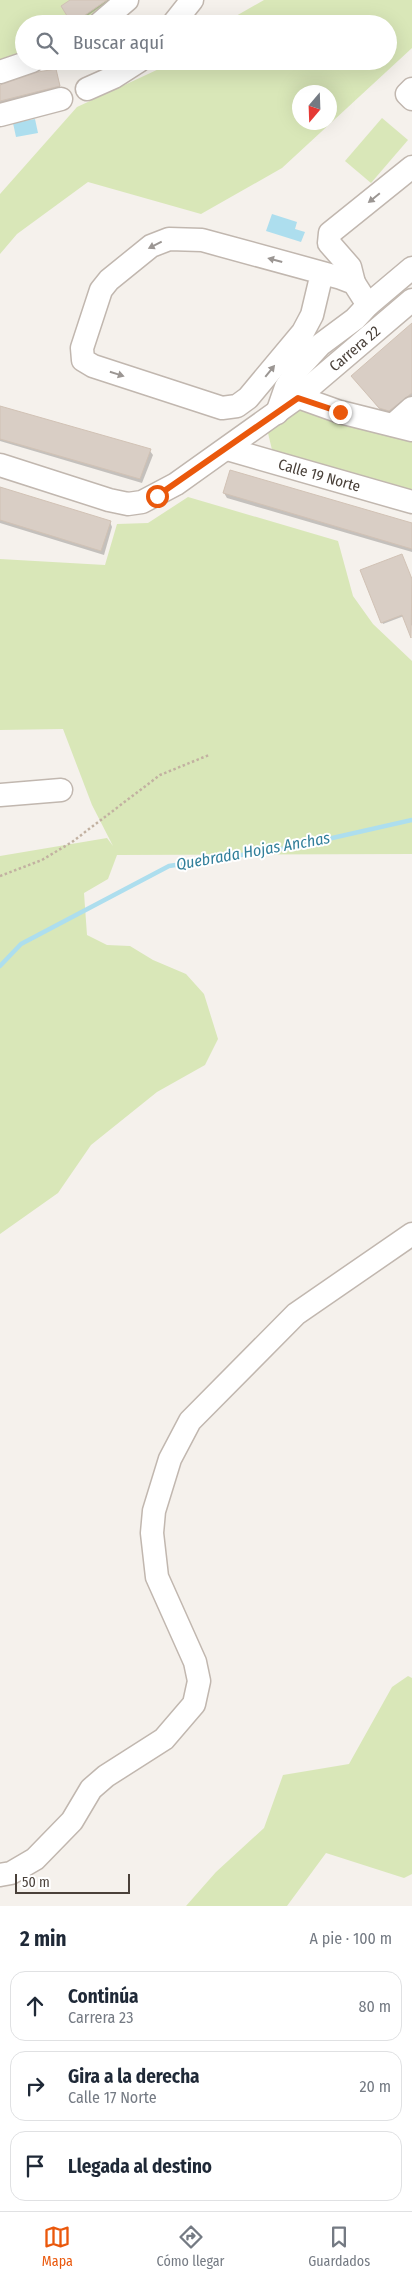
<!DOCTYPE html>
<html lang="es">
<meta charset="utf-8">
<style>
body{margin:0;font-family:"Fira Sans Condensed",sans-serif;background:#f2f2f3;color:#1f2937}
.compass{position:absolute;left:292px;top:85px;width:45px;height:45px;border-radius:50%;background:#fff;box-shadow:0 5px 20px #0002;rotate:199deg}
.scale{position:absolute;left:15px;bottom:12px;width:115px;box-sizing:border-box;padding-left:5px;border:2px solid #4a413a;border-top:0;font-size:14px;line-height:18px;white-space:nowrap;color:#4a413a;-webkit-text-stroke:4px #fff;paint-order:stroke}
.stop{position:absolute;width:15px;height:15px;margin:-11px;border:4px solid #ea580c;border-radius:50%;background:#fff}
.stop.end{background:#ea580c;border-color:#fff;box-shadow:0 1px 5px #0008}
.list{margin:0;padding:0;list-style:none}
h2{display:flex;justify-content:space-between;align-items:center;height:65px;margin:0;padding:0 20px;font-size:21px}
h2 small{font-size:16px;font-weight:400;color:#747a83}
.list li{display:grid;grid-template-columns:32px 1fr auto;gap:15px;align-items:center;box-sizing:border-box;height:70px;margin:0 10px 10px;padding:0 10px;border:1px solid #e0e1e3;border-radius:15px}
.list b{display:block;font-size:19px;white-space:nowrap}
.list p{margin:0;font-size:16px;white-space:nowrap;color:#747a83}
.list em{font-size:16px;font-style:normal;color:#747a83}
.icon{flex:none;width:28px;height:28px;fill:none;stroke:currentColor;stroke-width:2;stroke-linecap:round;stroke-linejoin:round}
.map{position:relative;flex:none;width:412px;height:1906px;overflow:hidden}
.search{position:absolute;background:#fff;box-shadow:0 5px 20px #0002;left:15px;right:15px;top:15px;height:55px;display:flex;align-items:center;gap:12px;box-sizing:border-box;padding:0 18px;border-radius:28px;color:#747a83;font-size:19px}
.sheet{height:305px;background:#fff}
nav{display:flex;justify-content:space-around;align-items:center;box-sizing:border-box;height:70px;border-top:1px solid #e0e1e3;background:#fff;font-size:14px;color:#747a83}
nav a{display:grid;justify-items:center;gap:2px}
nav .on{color:#ea580c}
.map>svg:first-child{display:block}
</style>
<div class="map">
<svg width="412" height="1906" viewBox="0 0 412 1906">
<rect width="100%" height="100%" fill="#f5f1ec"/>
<g fill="#d9e7b8" fill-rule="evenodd">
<path d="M0,0h117l-34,24h-59v30l-24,8z"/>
<path d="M264,0h148v48l-130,120 -81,46 -113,-32 -71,52 -17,20v-60l77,-87 84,-39 8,-7h219v-37h-166zM300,92h30v30h-30z"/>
<path d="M382,118l26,22 -37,43 -26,-22z"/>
<path d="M302,408l110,29v57l-139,-40 -5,-21z"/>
<path d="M188,497l150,44 15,55 20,28 39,37v193l-295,1 -9,24 -24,14 3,42 20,10 23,1 23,14 33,14 18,20 14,45 -13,26 -48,27 -66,53 -33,48 -58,41v-378l107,-18 6,8 -21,-41 -29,-76 -63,1v-171l105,6 12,-41 31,-1z"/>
<path d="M408,1676l4,2v196l-8,4 -78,-25 -39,53h-101l30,-34 48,-44 19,-53 66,-11 43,-77z"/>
</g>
<g fill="#addeee">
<path d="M35,119l3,14 -22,4 -3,-14z"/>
<path d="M272,214l25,8 -2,7 10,3 -4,10 -35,-11z"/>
</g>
<g fill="#0003">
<path d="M73,0h37l-34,24h-2l-11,-18z"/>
<path d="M56,70l5,21 -61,15v-20z"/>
<path d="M412,325v74l-20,16 -9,-2 -31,-37z"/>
<path d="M0,408l150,43 3,4 -11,28 -142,-42z"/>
<path d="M0,488l110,34 2,5 -8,28 -104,-32z"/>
<path d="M224,493l188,32v27l-185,-54z"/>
<path d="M402,557l10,25v43l-3,2 -5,-11 -21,8 -1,-2z"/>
</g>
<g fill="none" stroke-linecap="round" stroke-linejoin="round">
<path stroke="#addeee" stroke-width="4.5" d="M0,966l21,-22 148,-78 119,-18 124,-28"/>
</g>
<g fill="#d9cec5" stroke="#d1c2b5">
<path d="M70,0h37l-35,24 -11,-18z"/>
<path d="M56,69l4,17 -60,15v-16l38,-13z"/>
<path d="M412,323v70l-23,18 -10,-3 -28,-32z"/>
<path d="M0,406l151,43 -11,30 -140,-40z"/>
<path d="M230,470l182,53v26l-189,-56z"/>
<path d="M0,487l111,34 -10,30 -101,-31z"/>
<path d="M402,554l10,25 -1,59 -9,-23 -21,8 -21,-53z"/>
</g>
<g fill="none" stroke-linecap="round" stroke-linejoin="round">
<defs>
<g id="minor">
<path d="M99,24l28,-24"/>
<path d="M173,24l19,-24"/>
<path d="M0,72l32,-11"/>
<path d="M87,89l27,-12 25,-16"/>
<path d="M412,89l-5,5 5,5"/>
<path d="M0,115l61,-16"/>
<path d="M322,273l-10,42 -9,17 -55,66 -11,8 -15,2 -129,-42 -10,-6 -1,-12 19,-58 8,-10 42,-34 18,-7 33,1 139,38 13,5 14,22"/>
<path d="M354,283l-4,-16 -21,-24 1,-10 82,-66"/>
<path d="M298,397l42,15 72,18"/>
<path d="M277,413l9,-26 12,-18 22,-24 35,-26 13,-14 44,-37"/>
<path d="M393,425l19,-17"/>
<path id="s1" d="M227,449l185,53"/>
<path id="s2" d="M0,465l109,35 19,4 14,-2 34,-18 122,-87 114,-97"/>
<path d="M0,795l61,-5"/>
<path d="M0,1875l11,-2 24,-14 37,-38 19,-32 15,-13 58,-37 30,-35 5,-23 -4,-19 -38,-85 -5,-44 2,-22 16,-52 20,-38 106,-107 116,-80"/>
</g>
</defs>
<use href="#minor" stroke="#c1b7af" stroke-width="25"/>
<path stroke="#c2b1a1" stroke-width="2.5" stroke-dasharray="2.5 2.5" stroke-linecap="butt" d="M0,876l42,-16 30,-18 88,-67 49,-20"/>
<use href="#minor" stroke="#fff" stroke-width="22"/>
</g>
<defs><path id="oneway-solid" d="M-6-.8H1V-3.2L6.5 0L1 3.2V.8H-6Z" transform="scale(1.25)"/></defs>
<g fill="#9b9693">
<use href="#oneway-solid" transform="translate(374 198) rotate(141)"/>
<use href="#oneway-solid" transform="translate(155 245) rotate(153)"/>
<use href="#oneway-solid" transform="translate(275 260) rotate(-165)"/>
<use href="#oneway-solid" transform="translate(270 371) rotate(-51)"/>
<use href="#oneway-solid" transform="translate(117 374) rotate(18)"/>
</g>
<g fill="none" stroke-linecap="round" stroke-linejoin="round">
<path stroke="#ea580c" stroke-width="6" d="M157,496l141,-98 42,14"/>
</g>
<g text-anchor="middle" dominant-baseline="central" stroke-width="4" stroke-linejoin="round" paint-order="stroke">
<g font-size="15" fill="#4a413a" stroke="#fff">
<text stroke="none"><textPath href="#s2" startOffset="411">Carrera 22</textPath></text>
<text stroke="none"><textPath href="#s1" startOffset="96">Calle 19 Norte</textPath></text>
</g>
<g font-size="16" font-style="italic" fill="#317f9a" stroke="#fff">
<text transform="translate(253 851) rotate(-10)">Quebrada Hojas Anchas</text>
</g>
</g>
</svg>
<svg class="compass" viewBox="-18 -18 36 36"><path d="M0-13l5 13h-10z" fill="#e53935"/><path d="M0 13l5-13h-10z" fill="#747a83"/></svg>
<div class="scale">50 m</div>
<div class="stop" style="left:157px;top:496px"></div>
<div class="stop end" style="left:340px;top:412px"></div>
<div class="search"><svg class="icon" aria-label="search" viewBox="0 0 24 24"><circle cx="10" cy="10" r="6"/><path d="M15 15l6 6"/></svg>Buscar aquí</div>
</div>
<section class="sheet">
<h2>2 min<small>A pie · 100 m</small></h2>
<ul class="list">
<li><svg class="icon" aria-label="ahead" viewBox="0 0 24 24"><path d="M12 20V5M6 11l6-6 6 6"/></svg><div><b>Continúa</b><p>Carrera 23</p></div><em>80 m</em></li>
<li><svg class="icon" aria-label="right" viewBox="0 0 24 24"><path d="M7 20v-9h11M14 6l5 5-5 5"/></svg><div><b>Gira a la derecha</b><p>Calle 17 Norte</p></div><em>20 m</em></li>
<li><svg class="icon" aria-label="arrive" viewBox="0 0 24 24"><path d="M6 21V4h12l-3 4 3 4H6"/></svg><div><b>Llegada al destino</b></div></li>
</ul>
</section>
<nav>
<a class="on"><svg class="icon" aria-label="map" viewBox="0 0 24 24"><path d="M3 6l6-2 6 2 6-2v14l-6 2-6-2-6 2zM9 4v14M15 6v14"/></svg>Mapa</a>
<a><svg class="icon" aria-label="directions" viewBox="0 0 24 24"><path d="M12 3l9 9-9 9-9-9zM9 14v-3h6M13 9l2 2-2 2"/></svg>Cómo llegar</a>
<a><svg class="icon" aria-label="saved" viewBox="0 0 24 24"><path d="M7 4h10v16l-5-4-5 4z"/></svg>Guardados</a>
</nav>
